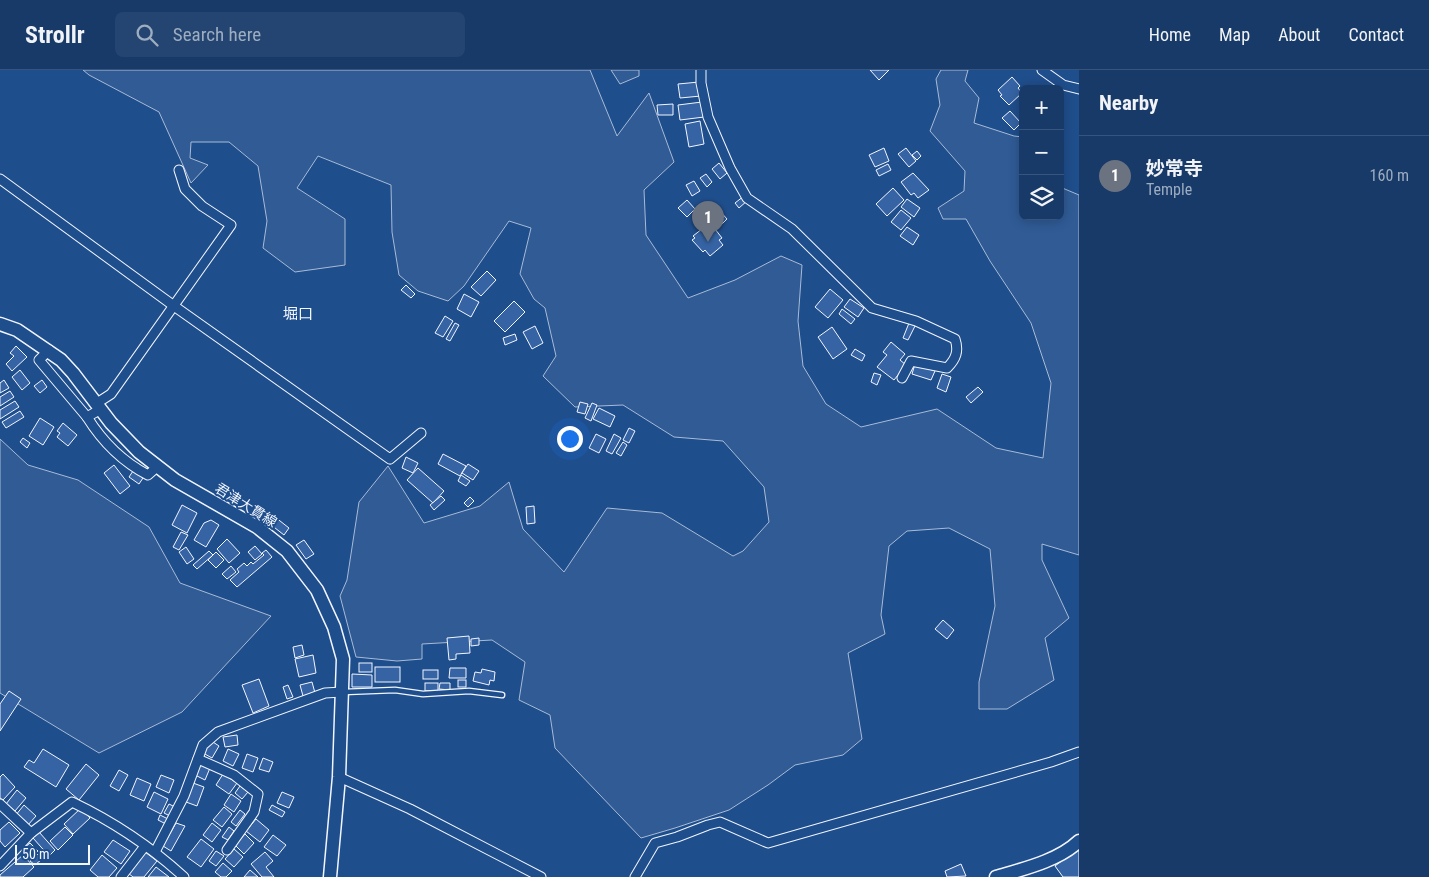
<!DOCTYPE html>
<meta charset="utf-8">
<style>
body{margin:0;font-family:"Roboto Condensed","Noto Sans JP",sans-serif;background:#244571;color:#f1f3f6}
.controls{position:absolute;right:15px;top:15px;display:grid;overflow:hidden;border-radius:8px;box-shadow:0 2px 12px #0003}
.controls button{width:45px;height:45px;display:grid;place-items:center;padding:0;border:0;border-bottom:1px solid #36547d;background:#173a69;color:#f1f3f6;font:25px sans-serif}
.scale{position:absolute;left:15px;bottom:12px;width:75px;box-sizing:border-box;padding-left:5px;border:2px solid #f2f6ff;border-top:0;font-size:14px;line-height:18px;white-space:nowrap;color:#f2f6ff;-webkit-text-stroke:4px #1f4e8c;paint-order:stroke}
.you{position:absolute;left:569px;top:368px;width:18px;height:18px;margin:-12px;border:4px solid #fff;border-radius:50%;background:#1a73e8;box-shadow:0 0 0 8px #1a73e833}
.badge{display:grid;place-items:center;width:32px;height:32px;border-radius:50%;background:#bca0f2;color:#fff;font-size:16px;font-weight:700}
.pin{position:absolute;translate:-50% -41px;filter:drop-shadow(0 1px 2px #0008)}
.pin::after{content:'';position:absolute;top:26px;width:18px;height:15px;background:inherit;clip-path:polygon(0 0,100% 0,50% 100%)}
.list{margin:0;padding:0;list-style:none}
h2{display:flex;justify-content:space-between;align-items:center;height:65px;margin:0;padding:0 20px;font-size:21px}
h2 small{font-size:16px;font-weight:400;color:#9eadc0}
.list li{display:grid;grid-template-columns:32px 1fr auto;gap:15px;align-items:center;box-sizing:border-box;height:80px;padding:0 20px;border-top:1px solid #36547d}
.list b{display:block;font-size:19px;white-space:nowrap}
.list p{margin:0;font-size:16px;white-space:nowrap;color:#9eadc0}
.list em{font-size:16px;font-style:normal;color:#9eadc0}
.icon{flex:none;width:28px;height:28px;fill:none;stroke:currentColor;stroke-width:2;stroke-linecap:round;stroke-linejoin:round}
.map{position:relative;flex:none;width:1079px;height:807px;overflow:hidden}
header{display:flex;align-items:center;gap:30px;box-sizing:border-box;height:70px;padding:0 25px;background:#173a69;border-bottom:1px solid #36547d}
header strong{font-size:24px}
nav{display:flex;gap:28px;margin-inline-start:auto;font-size:18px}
.search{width:350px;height:45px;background:#244571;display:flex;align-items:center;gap:12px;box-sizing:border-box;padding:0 18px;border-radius:8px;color:#9eadc0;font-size:19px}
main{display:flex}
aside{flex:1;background:#173a69}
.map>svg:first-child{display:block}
</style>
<header>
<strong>Strollr</strong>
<div class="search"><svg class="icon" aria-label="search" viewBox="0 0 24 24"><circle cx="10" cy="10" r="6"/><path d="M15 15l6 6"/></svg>Search here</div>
<nav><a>Home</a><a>Map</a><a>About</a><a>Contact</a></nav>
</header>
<main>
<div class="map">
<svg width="1079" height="807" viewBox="0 0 1079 807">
<rect width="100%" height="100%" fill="#1f4e8c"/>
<g fill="#305b95" stroke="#a8bbd7">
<path d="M83,0h507l27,66 32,-43 25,69 -30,28 2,45 42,63 47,-18 46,-24 21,9 -4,56 5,45 23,38 35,23 76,-18 59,39 47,10 8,-75 -20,-60 -41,-62 -24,-42h-23l-5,-11 26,-17 1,-20 -35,-40 10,-26 -4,-26 5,-9h27l-3,11 14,17 -5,25 40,13 9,1v13l-3,4 3,62h37v-29l19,8v360l-37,-11v16l27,58 -24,20 9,42 -47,29h-28v-27l16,-76 -5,-57 -41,-21 -42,3 -18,15 -8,69 4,19 -37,19 14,86 -19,16 -48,10 -27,20 -39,25 -54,18 -34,10 -86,-90 -5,-33 -31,-15 6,-38 -33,-22 -70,4v15l-25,2 -41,-4 -16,-61 7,-16 12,-78 29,-36 36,57 56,-17 29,-24 14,47 41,43 43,-64 55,5 71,43 10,-5 26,-29 -5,-35 -41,-46 -49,-4 -51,-32 -48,2 -32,-31 13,-20 -11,-48 -11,-9 -14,-25 11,-46 -22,-7 -45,65 -16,15 -30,-10 -19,-16 -7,-43 -1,-47 -73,-29 -21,32 48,31v46l-50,7 -32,-24 4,-27 -9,-55 -29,-24h-38l-1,16 18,7 -17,18 -32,-71 -70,-37z"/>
<path d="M611,0h28v6l-19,8z"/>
<path d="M0,369l28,26 50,15 71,47 31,56 91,33 -89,96 -83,41 -99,-60z"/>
</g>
<g fill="#3563a3" stroke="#f2f6ff">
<path d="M870,0h19l-10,10z"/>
<path d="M1012,7l8,9 -2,2 4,5 -13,12 -9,-9 2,-1 -4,-5z"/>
<path d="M699,12l2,14 -21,2 -2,-14z"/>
<path d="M702,32l2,15 -24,3 -2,-15z"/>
<path d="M673,34v11h-15l-1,-10z"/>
<path d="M1010,41l11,12 -7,7 -12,-12z"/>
<path d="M700,51l4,23 -15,3 -4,-23z"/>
<path d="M884,78l5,13 -14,6 -6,-12z"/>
<path d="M906,78l10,13 -7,6 -11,-13z"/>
<path d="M917,81l4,5 -4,4 -5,-5z"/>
<path d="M719,93l8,10 -7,6 -8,-10z"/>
<path d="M888,94l3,6 -12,6 -3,-6z"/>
<path d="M913,103l16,17 -11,8 -4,-5 -3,2 -10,-13z"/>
<path d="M706,104l6,8 -5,5 -7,-9z"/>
<path d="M694,111l6,10 -8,5 -6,-11z"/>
<path d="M893,118l11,12 -17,16 -11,-12z"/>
<path d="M744,126l4,4 -9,8 -4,-5z"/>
<path d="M907,129l13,9 -6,9 -13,-10z"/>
<path d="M687,130l8,9 -8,8 -9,-9z"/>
<path d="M719,140l8,9 -6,6 -9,-10z"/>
<path d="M901,140l10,8 -10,12 -10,-8z"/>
<path d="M707,155l5,6 3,-2 7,9 -3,2 4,5 -13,11 -5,-6 -2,2 -11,-12 3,-2 -2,-2z"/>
<path d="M907,157l12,8 -6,10 -13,-9z"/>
<path d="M487,201l9,9 -15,16 -10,-9z"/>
<path d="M406,215l9,9 -4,4 -10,-8z"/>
<path d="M830,219l13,11 -15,18 -13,-11z"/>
<path d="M464,224l15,8 -8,15 -14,-8z"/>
<path d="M850,229l14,9 -6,9 -14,-10z"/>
<path d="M514,231l11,11 -20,20 -11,-11z"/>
<path d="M842,239l13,10 -4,5 -12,-10z"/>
<path d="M445,246l8,5 -10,16 -8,-4z"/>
<path d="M455,253l4,2 -9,16 -4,-2z"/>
<path d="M909,253l6,3 -7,14 -5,-2z"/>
<path d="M535,256l8,17 -11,6 -9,-17z"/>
<path d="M832,257l15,22 -14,10 -15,-22z"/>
<path d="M515,264l2,6 -12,5 -2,-7z"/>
<path d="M891,272l14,12 -5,6 6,5 -12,15 -17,-13 10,-12 -4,-3z"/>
<path d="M16,276l11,11 -15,14 -6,-7 8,-8 -4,-3z"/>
<path d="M855,279l10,6 -3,6 -11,-6z"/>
<path d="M915,294l20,7 -4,9 -19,-6z"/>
<path d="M20,300l10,13 -8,7 -10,-13z"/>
<path d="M874,303l7,2 -4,10 -6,-3z"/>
<path d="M942,304l9,3 -5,15 -9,-4z"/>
<path d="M4,310l5,8 -9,5v-10z"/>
<path d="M42,310l5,7 -7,6 -6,-7z"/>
<path d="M978,317l5,5 -12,11 -5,-6z"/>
<path d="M10,321l4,6 -14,9v-9z"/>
<path d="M15,331l4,6 -19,12v-9z"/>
<path d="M580,332l8,2 -3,10 -8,-2z"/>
<path d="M592,333l5,2 -6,16 -6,-3z"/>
<path d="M599,338l16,8 -5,11 -17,-8z"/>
<path d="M20,341l4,6 -18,11 -4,-6z"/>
<path d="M40,348l14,9 -11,18 -14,-9z"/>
<path d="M63,353l14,12 -9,11 -11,-9 3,-4 -3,-2z"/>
<path d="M629,358l6,3 -6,12 -6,-3z"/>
<path d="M596,364l10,5 -7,14 -10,-5z"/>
<path d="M614,364l7,4 -9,16 -6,-3z"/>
<path d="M23,368l7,5 -3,5 -7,-6z"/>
<path d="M623,372l4,3 -6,11 -5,-3z"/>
<path d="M443,384l23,12 -6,10 -22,-12z"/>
<path d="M406,387l12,6 -5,10 -11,-5z"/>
<path d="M468,394l11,7 -6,9 -11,-7z"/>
<path d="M114,395l16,21 -10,8 -16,-21z"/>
<path d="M418,398l26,23 -11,12 -26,-23z"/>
<path d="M133,401l10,7 -4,6 -10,-7z"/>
<path d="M461,405l9,6 -4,5 -8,-5z"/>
<path d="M441,426l4,4 -11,10 -4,-5z"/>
<path d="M470,427l4,4 -6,6 -4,-4z"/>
<path d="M182,435l15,8 -10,20 -15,-8z"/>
<path d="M534,436l1,17 -8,1 -1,-17z"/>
<path d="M275,447l14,11 -5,7 -14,-11z"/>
<path d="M211,450l8,5 -13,22 -12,-7 10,-17z"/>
<path d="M181,462l7,3 -9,15 -6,-3z"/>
<path d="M227,469l13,14 -11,10 -12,-14z"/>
<path d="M304,470l10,14 -8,5 -10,-14z"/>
<path d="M255,476l7,8 -7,6 -7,-8z"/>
<path d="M186,477l8,12 -7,5 -8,-12z"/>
<path d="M266,480l6,7 -35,30 -7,-7 9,-8 -2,-3 7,-6 3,3 4,-4 2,2 11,-9 -2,-2z"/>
<path d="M209,481l4,4 -16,14 -4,-4z"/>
<path d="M216,482l8,8 -8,8 -8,-8z"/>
<path d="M231,496l5,6 -9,7 -5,-5z"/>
<path d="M943,550l11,10 -7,9 -12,-10z"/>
<path d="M469,566l1,17 -14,1v5l-7,1 -2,-22z"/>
<path d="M479,568v7l-8,1v-7z"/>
<path d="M302,575l2,10 -9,3 -2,-11z"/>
<path d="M313,585l3,18 -17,4 -4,-18z"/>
<rect x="359" y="593" width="13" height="9"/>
<rect x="375" y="597" width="25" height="15"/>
<path d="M450,598h16v10h-17z"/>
<path d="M482,599l13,3 -1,9 -4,-1 -1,5 -16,-4 2,-9 6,1z"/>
<rect x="423" y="600" width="15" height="9"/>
<path d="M352,604l20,1v12h-20z"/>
<path d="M259,609l10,27 -16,7 -11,-28z"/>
<rect x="458" y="610" width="8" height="7"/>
<path d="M312,612l3,11 -12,3 -3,-11z"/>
<rect x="425" y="613" width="13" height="8"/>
<path d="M440,613h10v7l-11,-1z"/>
<path d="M288,615l5,12 -6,2 -4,-12z"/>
<path d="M9,621l12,8 -21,32v-27z"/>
<path d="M237,665l1,10 -13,2 -2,-10z"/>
<path d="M210,670l9,6 -7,12 -9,-5z"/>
<path d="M43,679l26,16 -13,22 -32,-20 5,-7 5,3z"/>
<path d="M228,679l11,5 -6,12 -10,-5z"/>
<path d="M247,684l11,4 -5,14 -11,-4z"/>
<path d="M263,688l10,4 -4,10 -10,-3z"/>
<path d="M86,694l13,11 -20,25 -13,-11z"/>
<path d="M200,694l10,4 -5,12 -10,-5z"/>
<path d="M119,700l9,5 -9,16 -9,-5z"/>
<path d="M3,704l12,13 -12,13 -3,-2v-21z"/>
<path d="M223,704l14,9 -8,11 -13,-9z"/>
<path d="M161,705l13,5 -5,13 -13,-6z"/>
<path d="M137,708l14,6 -7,17 -14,-6z"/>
<path d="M193,713l11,4 -7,19 -11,-4z"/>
<path d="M240,716l8,6 -6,7 -7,-6z"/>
<path d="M17,720l9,8 -11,13 -9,-7z"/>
<path d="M154,722l14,7 -7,15 -14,-7z"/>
<path d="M282,722l12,5 -5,11 -12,-5z"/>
<path d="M231,724l10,7 -7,11 -10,-7z"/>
<path d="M169,734l6,3 -5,9 -6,-3z"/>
<path d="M24,735l12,11 -9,10 -12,-10z"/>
<path d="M272,735l13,7 -3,5 -13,-7z"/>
<path d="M224,737l8,7 -10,13 -9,-7z"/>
<path d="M81,738l9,10 -17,16 -9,-10z"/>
<path d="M240,740l5,4 -9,12 -5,-4z"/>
<path d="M160,745l8,4 -2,5 -8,-4z"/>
<path d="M256,749l13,11 -9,12 -14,-11z"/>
<path d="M9,752l11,11 -15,14 -5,-6v-11z"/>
<path d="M176,753l9,3 -14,25 -8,-5z"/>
<path d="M212,753l9,7 -9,12 -9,-7z"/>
<path d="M65,757l8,8 -15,15 -8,-9z"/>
<path d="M229,757l5,4 -6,9 -6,-3z"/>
<path d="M39,762l16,18 -6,6 -16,-18z"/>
<path d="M245,764l9,9 -10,11 -9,-9z"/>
<path d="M273,765l13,10 -9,11 -13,-9z"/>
<path d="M201,769l13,10 -13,18 -14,-10z"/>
<path d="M113,770l17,11 -9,13 -17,-12z"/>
<path d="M30,773l8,8 -7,7 -8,-9z"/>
<path d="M1079,778v29h-16l-8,-11z"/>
<path d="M234,779l9,8 -9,10 -9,-8z"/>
<path d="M216,781l8,5 -8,10 -7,-5z"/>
<path d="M145,782l12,9 -13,16h-11l-5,-4z"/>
<path d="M265,782l8,9 -7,6 8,10h-12l-11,-13z"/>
<path d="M37,784l5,5 -7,6 -5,-4z"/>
<path d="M23,785l11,12 -11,10h-23v-2z"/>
<path d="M102,785l15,13 -8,9h-11l-8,-7z"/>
<path d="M223,793l9,8 -6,6h-5l-6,-5z"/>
<path d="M961,794l5,12 -19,1 -2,-6z"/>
<path d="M156,797l13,10h-21z"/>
<path d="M250,800l8,7h-14z"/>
</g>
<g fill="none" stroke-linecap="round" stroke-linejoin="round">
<defs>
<path id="lane" d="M344,622l51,-2 28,4 46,-3 33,4"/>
<g id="street">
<path d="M701,0v13l7,34 22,51 17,30 45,31 80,79 44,13 39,18c4,12 1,20 -8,29l-36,-7 -9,17"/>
<path d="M1042,0l21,15 16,4"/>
<path d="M0,109l174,127 216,153 31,-26"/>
<path d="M49,280l-10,10 48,57 14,-8"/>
<path d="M97,333l14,-9 120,-169 -29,-19 -17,-17 -6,-19"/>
<path d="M87,347c15,24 36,45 61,58l9,-8"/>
<path d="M198,689l36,16 24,19 -4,18 -27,38"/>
<path d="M339,707l71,32 131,68"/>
<path d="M0,734l31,29"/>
<path d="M155,782l29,-56 19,-51 15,-13 107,-39 17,-1"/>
<path d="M0,796l31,-33 41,-31c40,19 79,45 112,75"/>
<path d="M121,807l24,-31"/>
<path d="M635,807l20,-34 22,-6 31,-12 12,-3 48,21 283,-81 28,-10"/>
</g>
<g id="secondary">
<path d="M0,254l17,6 44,30 12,13 38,50 28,29 36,28 82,47 30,24 30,39 17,37 9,32 -4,118 -9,100"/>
<path d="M996,807c27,-8 62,-16 83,-36"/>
</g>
</defs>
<use href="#lane" stroke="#f2f6ff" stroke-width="7"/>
<use href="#street" stroke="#f2f6ff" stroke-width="11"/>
<use href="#secondary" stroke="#f2f6ff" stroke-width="15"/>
<use href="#lane" stroke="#1f4e8c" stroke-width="4.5"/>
<use href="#street" stroke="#1f4e8c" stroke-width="9"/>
<use href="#secondary" stroke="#1f4e8c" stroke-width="12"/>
</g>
<g text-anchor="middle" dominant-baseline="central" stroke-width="4" stroke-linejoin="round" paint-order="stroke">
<g font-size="14" fill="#f2f6ff" stroke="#1f4e8c">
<text transform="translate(246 435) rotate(32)">君津大貫線</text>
</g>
<g font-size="15" fill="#f2f6ff" stroke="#1f4e8c">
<text x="298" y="244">堀口</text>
</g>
</g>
</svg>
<div class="controls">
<button>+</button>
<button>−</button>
<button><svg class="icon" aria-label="layers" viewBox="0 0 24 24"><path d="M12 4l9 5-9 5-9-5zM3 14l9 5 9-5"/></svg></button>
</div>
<div class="scale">50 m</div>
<div class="you"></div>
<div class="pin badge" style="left:708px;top:172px;background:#6b7280">1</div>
</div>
<aside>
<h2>Nearby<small></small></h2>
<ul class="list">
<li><span class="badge" style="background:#6b7280">1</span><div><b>妙常寺</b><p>Temple</p></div><em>160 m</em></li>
</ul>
</aside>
</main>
